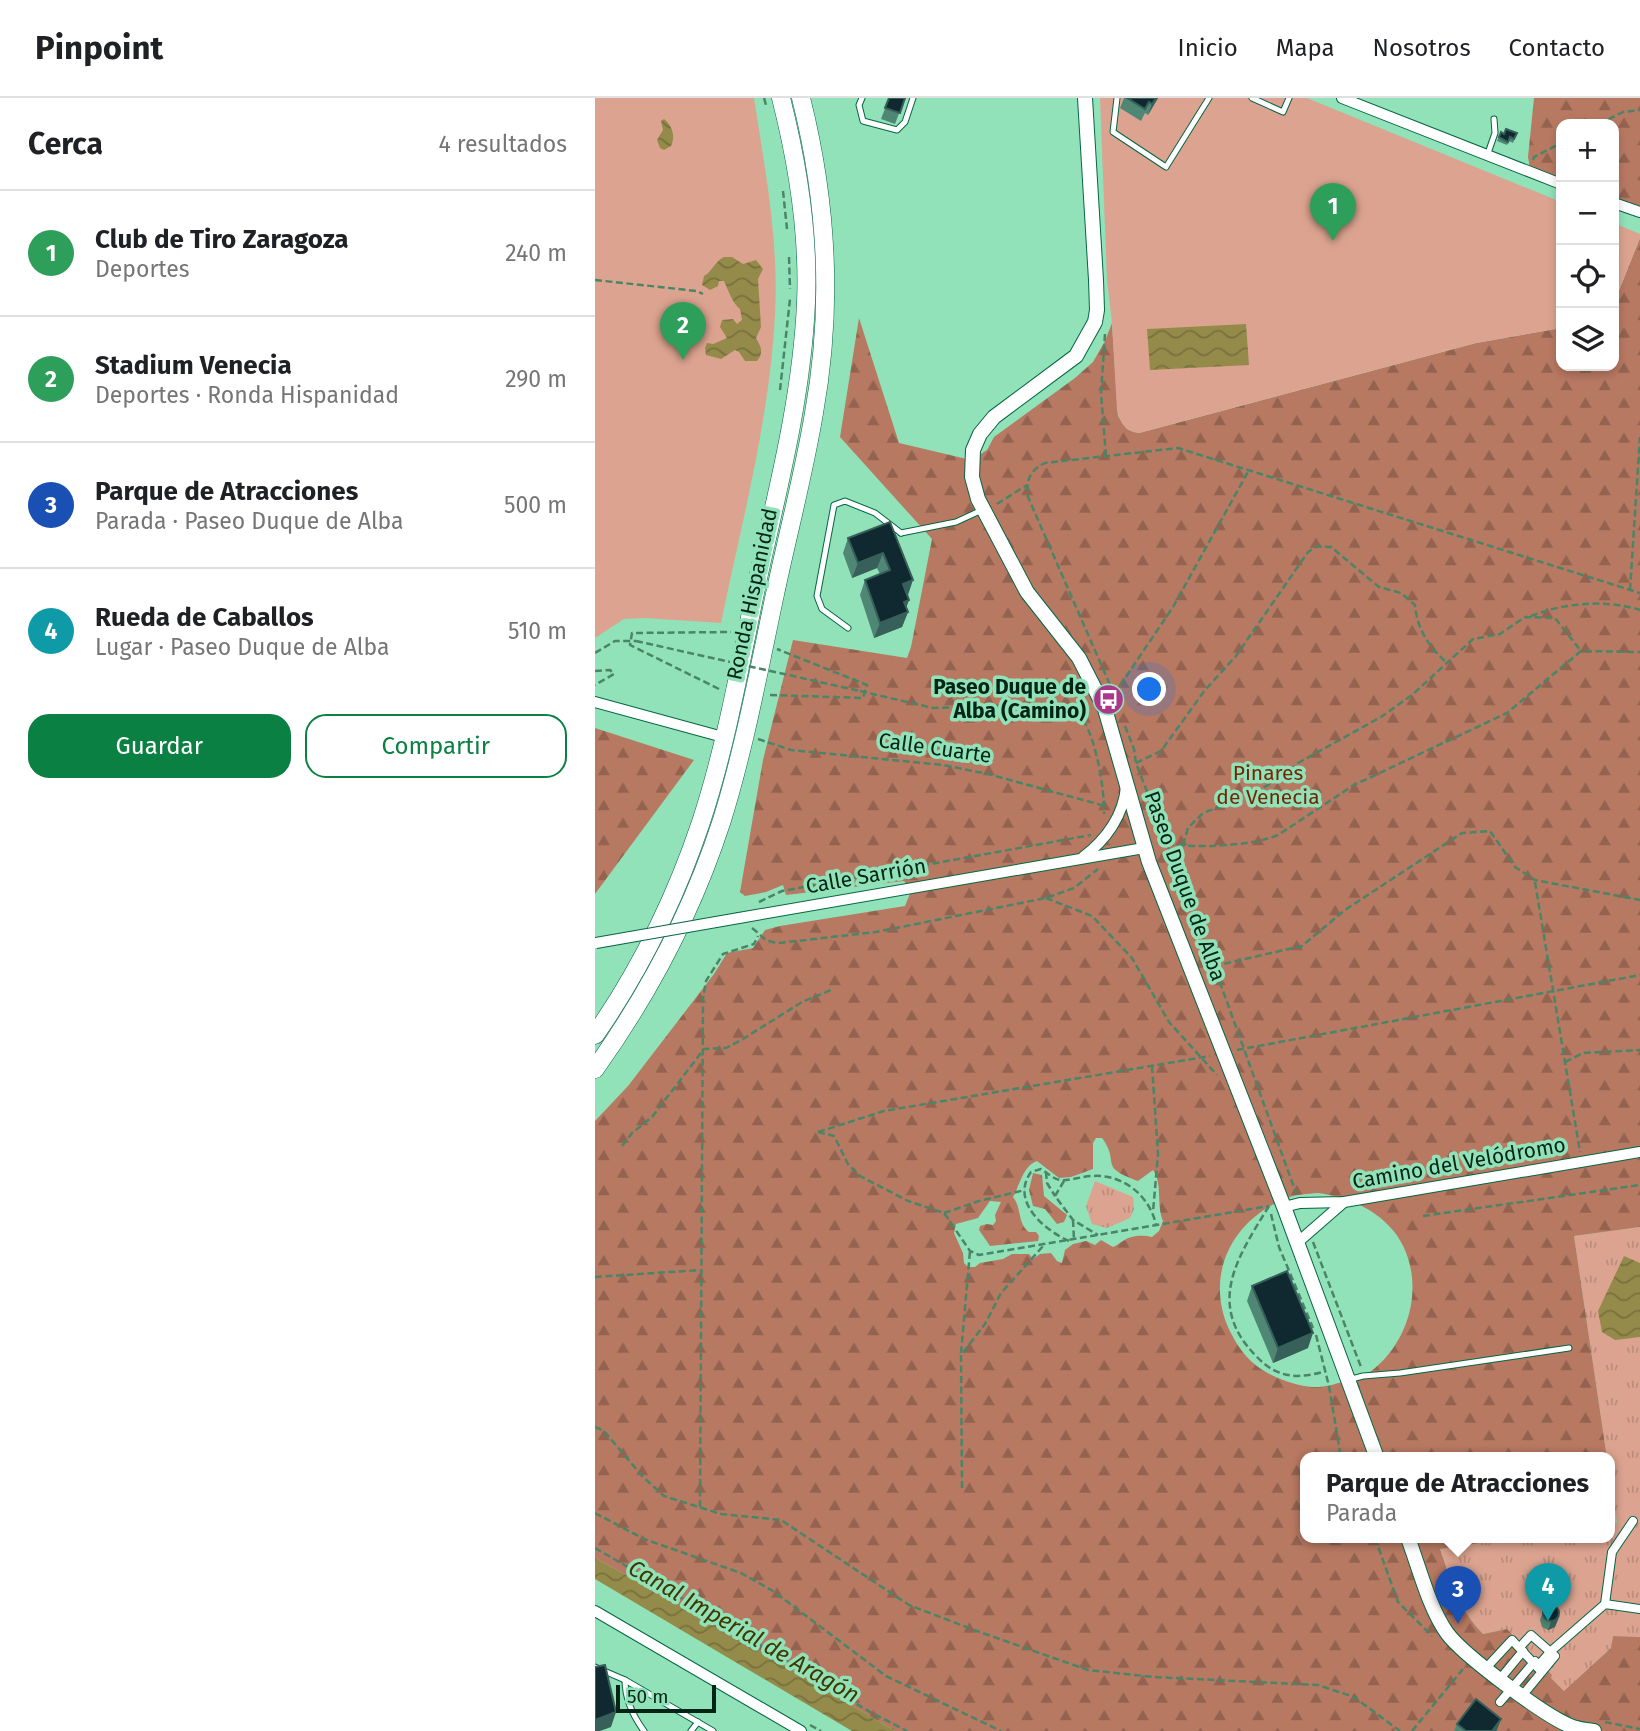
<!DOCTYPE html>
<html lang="es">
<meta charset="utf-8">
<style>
body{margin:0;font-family:"Fira Sans",sans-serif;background:#f2f2f2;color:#202124}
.controls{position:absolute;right:21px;top:21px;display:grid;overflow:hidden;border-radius:14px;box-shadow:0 4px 10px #0003}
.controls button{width:63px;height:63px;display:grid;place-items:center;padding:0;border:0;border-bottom:2px solid #e0e0e0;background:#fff;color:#202124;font:35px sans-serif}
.scale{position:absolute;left:21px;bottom:18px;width:100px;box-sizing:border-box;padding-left:7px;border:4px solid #022516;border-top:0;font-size:19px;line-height:24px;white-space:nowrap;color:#022516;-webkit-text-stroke:5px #91e2b8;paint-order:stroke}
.you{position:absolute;left:555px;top:592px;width:24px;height:24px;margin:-18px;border:5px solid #fff;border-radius:50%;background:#1a73e8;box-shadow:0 0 0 10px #1a73e833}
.badge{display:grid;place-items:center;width:46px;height:46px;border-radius:50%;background:#0b8043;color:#fff;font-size:23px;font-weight:700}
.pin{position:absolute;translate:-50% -58px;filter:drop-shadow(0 2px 4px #0008)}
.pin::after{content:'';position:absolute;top:37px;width:24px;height:21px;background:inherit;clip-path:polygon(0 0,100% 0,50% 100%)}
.popup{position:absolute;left:705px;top:1354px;width:315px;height:91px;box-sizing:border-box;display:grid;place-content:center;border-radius:14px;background:#fff;filter:drop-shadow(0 2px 5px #0005);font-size:23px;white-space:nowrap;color:#757577}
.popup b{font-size:26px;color:#202124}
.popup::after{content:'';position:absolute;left:50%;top:100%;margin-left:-14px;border:14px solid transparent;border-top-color:#fff}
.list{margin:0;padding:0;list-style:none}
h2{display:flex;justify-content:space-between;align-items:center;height:91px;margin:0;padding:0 28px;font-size:30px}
h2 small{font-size:23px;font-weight:400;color:#757577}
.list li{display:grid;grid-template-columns:46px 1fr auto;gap:21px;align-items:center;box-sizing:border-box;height:126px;padding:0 28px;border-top:2px solid #e0e0e0}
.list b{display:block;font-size:26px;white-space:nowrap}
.list p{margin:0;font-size:23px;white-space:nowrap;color:#757577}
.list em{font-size:23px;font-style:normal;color:#757577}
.actions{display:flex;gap:14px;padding:21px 28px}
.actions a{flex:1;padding:16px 0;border:2px solid #0b8043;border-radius:21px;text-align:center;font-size:24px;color:#0b8043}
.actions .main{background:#0b8043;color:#fff}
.icon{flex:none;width:38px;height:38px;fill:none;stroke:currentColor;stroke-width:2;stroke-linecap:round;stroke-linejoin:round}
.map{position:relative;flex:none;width:1045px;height:1633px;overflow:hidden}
header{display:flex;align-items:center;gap:42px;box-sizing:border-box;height:98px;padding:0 35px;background:#fff;border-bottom:2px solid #e0e0e0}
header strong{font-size:33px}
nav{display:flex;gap:38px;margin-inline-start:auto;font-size:24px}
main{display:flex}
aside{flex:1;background:#fff}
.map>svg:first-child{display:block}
</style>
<header>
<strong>Pinpoint</strong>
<nav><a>Inicio</a><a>Mapa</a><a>Nosotros</a><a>Contacto</a></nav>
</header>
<main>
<aside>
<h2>Cerca<small>4 resultados</small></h2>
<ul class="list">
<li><span class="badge" style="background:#2e9e5b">1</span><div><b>Club de Tiro Zaragoza</b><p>Deportes</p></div><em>240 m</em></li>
<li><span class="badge" style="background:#2e9e5b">2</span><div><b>Stadium Venecia</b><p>Deportes · Ronda Hispanidad</p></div><em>290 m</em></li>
<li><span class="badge" style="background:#1a4fb4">3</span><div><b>Parque de Atracciones</b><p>Parada · Paseo Duque de Alba</p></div><em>500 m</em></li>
<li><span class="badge" style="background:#0f9aa8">4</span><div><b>Rueda de Caballos</b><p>Lugar · Paseo Duque de Alba</p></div><em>510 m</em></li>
</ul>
<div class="actions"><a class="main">Guardar</a><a>Compartir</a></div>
</aside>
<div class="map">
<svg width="1045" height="1633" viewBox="0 0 1045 1633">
<defs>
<pattern id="grass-tufts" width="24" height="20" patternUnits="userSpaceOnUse" patternTransform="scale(1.75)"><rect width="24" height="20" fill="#dca490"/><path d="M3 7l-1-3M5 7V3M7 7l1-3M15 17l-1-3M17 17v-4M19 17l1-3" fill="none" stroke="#bb8d7b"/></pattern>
<pattern id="forest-firs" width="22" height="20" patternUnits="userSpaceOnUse" patternTransform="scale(1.75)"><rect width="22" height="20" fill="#b87962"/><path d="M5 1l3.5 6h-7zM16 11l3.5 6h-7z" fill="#936350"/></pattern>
<pattern id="water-waves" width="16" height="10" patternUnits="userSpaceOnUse" patternTransform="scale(1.75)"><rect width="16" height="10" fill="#948a4a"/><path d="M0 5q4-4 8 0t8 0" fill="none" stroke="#77713d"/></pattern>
</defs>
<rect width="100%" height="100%" fill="#91e2b8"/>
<g fill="url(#grass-tufts)">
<path d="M500,1083l38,16 1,12 -4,9 -23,10 -15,-4 -6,-18z"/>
<path d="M1045,1129v410l-27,-1 -2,12 -47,43 -13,-13 1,-3 -45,-46 -24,5c-26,-27 -31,-51 -43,-86l72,-10h98v-14l7,-1 -7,-46v-19h-3l-33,-222z"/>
</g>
<g fill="url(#forest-firs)" fill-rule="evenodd">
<path d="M939,0h106v114l-26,-9v-79h-53v60l-30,-10 -3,-17z"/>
<path d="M1045,140v989l-66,9 33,222h-301v80h206l-72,11c12,34 17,58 43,85l24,-5 45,46 -1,3 13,13 47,-43 2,-12 27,1v94h-745l-188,-112 -112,-61v-437l33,-35 86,-112 13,-21 26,-5 12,-18 15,-4 125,-20 6,-15 -7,-10 -118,14 -3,-10 -17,7 -21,4 -5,-4 23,-132 30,-120 114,18 4,-11 21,-108 -92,-102 19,-119 40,125 72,17 16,-10 7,-13 81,-59 18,-16 12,-21 7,-18 6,93 9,13 12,4 337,-90 85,-15v38h53v-63zM501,1040h6c19,26 -5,28 36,43l15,-11c10,14 3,34 10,51l-4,10 -7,6c-9,-2 -21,-2 -29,4 -4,2 -7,5 -10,6l-12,-7 -6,5 -9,-4 -13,3 -8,6 -3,13 -5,-2 -6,-8 -11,1 -7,5 -4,-5h-17l-9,5 -23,4 -5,4h-7l-4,-4 -1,-10 -9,-20 2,-9 22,-6 12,-17 11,1 -6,13 1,6 -3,4 -6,-1 -7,2 -1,4 11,16 48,-5 1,-5 -3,-4h-7c-12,-9 -7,-24 -16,-35 7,-12 10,-31 24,-36l22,17 12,-1 22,-8v-26zM723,1095c30,4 59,16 78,41 31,44 16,107 -26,138 -5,3 -14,5 -20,7 -26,10 -40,11 -67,1 -28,-11 -42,-25 -55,-53 -23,-54 5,-108 59,-129 9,-4 21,-4 31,-5z"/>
<path d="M0,630l99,32 -99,134z"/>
<path d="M438,1075l9,2 2,21 23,19 -3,7 -7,2 -12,-15 -12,-3 -4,-16z"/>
</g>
<g fill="#dca490">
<path d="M0,0h159c11,71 25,143 21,216 -5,104 -33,207 -54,309l-77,-5 -20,1 -29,19z"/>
<path d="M505,0h207l254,104v126l-85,15 -337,90c-14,-1 -19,-11 -22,-23l-5,-87 -5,-43z"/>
<path d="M1019,125l26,11v4l-26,65z"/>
</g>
<g fill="url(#water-waves)">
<path d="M69,21c8,6 12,18 7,27l-7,4 -4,-2 -3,-8 6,-10 -2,-9z"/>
<path d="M129,159h8l11,7 13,-4 7,9 -5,10 3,48 -5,11c5,9 8,14 1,23h-12l-6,-9 -4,-2 -14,9 -15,-4 -1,-7 2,-5 6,1 14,-6 -7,-11 2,-7 11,-1 4,5 5,-4 -2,-11c-7,-5 -12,-19 -16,-28h-5l-1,5 -8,4 -8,-5 2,-9c8,-4 10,-14 20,-19z"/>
<path d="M651,226l3,41 -99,5 -3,-41z"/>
<path d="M1029,1158l16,7v74l-25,3 -13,-8 -4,-21z"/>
<path d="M0,1460l112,61 188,112h-43l-257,-152z"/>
</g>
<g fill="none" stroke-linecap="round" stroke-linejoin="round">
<defs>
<g id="service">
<path d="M267,0l-3,7 4,16 34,9 8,-8 8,-24"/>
<path d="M522,0l-4,34 53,35 43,-69"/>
<path d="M657,0l31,14 6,-14"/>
<path d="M892,58l8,-23 -1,-14"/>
<path d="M306,435l55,-11 26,-12"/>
<path d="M253,530l-26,-19 -5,-13 17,-91 11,-4 30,12 26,20"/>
<path d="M753,1282l15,-4 37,-3 169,-25"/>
<path d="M0,1569l30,13 88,51"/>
<path d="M30,1582c0,18 8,36 19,51"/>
<path d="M96,1633l7,-9"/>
</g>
<g id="pedestrian">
<path d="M1010,1506l7,-52 21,-31"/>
<path d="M925,1549l11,-12 24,21 -33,40"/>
<path d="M942,1569l13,-15 55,-48 35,5"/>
<path d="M891,1570l26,-28 27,29"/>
<path d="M905,1581l23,-28"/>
<path d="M905,1604l35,-41"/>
</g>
<g id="minor">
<path d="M747,0l219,86"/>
<path d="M1019,105l26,9"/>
<path d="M0,604l128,35"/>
<path d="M488,759c23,-17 41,-42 43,-71"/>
<path d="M144,820l405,-70"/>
<path d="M689,1109l16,-4 44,-1 296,-50"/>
<path d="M702,1145l47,-41"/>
<path d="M0,1513l206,120"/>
</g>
<g id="tertiary">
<path d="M490,0l11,182 1,30 -2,12 -19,34 -82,61 -14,17 -7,16 -1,27 6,22 49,93 52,66 26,51 44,153 135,345 93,251"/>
<path d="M813,1440c11,29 21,70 39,95 16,22 100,85 126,94 6,2 14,3 21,4"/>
</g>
<g id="trunk">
<path d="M0,937c45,-65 81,-138 106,-213 27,-82 41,-169 59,-253 20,-88 42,-176 46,-266 3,-69 -8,-138 -25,-205"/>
<path d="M0,971c55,-77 98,-159 127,-249 23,-74 37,-151 53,-226 13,-61 29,-121 39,-181 19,-105 13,-212 -13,-315"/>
</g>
</defs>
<use href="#service" stroke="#056642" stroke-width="7"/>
<use href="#pedestrian" stroke="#056642" stroke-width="10"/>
<use href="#minor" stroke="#056642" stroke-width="12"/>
<use href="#tertiary" stroke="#056642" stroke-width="16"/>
<use href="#trunk" stroke="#056642" stroke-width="19"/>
<g stroke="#4a8568" stroke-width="2.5" stroke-dasharray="7 3.5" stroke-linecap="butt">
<path d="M169,0l2,7"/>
<path d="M1004,26l24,-12 17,-2"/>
<path d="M938,62l1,-3 27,-14"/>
<path d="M188,93l4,38"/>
<path d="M194,159l1,32"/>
<path d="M0,182l102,11 6,3"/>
<path d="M510,236l-4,59 5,63"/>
<path d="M185,292l10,-91"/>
<path d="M402,406l30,-19"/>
<path d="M1035,492l10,-153"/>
<path d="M936,518c33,-13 74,-17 109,-6"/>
<path d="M0,555l20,-12h21"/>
<path d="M0,573l15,-1 4,4 -19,11"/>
<path d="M124,591l-89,-44 2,-12 99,-1"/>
<path d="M517,592h5l56,-83 76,-137"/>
<path d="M265,593l73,17 115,-4c9,0 19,1 27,6 20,15 30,81 29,104"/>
<path d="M519,596l-86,-197c-2,-17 1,-26 17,-34l133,-15 462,145"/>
<path d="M175,597l93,3 4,-13 -90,-36"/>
<path d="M475,610l16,-7"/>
<path d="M530,628l9,23 2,14 78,203 82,227"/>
<path d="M163,641l33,11 152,15 45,9 117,32"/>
<path d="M541,665l25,-12 44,-61 31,-34 72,-104 10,-6 13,1 48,40 22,6 14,12c2,24 14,42 32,58"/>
<path d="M562,744c29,7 93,5 121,-7l76,-50 153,-72 74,-62 59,1"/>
<path d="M588,747l5,-17 15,-15 41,-15 41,-22 13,-13 83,-46 31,-22 61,-56 27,-5 25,-17 30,1 26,33"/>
<path d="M940,784l45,270"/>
<path d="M451,800l46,18 40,42 37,64 48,53"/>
<path d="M164,804l23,-11 309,-56"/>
<path d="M157,830c12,9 10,13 27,15l97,-11 170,-34 28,-10 24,-19"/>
<path d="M619,868l88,-20 43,-36 117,-77 28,-2 25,36 20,13 105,20"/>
<path d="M642,952l403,-75"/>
<path d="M970,964l18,-9 57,-3"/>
<path d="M557,968l6,88 -5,58"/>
<path d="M223,1034l66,-21 326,-55"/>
<path d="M223,1034l16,4 14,28 12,12 48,25 36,12 26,38 9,4 290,-49"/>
<path d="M27,1048l10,-13 20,-16 52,-68 22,-1 17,-9 59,-37 29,-12"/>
<path d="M451,1074l1,11 8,13"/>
<path d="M469,1083l-9,15 18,24 25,15"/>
<path d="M674,1108c-32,52 -64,99 -12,151 21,22 42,22 69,14"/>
<path d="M349,1115l35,-12 46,-11"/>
<path d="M676,1116l8,33 34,81"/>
<path d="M828,1118l217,-31"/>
<path d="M478,1122l1,20"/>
<path d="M474,1143c-25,-11 -59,-40 -38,-69l10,-3c7,4 12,10 19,11 11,1 22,-4 33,-4 30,-2 57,20 63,49"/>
<path d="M718,1144l48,125"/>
<path d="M0,1179l105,-7"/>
<path d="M721,1237l13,51 12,72"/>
<path d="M366,1255l9,-102"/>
<path d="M0,1329l9,4 39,46 21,19 57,18 60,6 128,85 65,25 114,40 66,7 164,8 36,12 46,34"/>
<path d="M367,1390l-1,-133 24,-31 16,-31 43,-48"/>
<path d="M105,1409l3,-508 3,-18 17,-27 31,-10 4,-8"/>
<path d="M0,1415l49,26 97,34 32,18 113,85 115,55"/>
<path d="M780,1440l23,64 34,34"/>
<path d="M0,1450l104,60 171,104 37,19"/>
<path d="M1010,1624l35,7"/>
<path d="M215,1627l11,6"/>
<path d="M817,1633l51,-62"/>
</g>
<use href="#service" stroke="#fff" stroke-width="5"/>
<use href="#pedestrian" stroke="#fff" stroke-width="8"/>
<use href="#minor" stroke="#fff" stroke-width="10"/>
<use href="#tertiary" stroke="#fff" stroke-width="14"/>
<use href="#trunk" stroke="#fff" stroke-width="18"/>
<defs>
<path id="minor-bridge" d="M1,845l143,-25"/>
</defs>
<use href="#minor-bridge" stroke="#056642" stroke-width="12" stroke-linecap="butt"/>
<path stroke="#4a8568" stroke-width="2.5" stroke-dasharray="7 3.5" stroke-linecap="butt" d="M41,543l224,50"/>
<use href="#minor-bridge" stroke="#fff" stroke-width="10"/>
</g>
<g fill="#508674">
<path d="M294,0h16l-10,26 -14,-5z"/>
<path d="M529,0h34l-10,17 -3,-2 -4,8 -21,-13z"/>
<path d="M906,34l3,2 13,-1 -4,10 -4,-2 -2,4 -10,-4z"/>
<path d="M295,424l19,78 -3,7 2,5 -6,15 -28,11 -14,-43 5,-15 15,-6 -3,-6 -25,10 -9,-25 5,-15z"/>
<path d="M657,1188l56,62 -35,15 -26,-62z"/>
<path d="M950,1508l10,21 -7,3 -6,-3 -2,-7z"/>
<path d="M862,1626l40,6 -1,1h-42z"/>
</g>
<g fill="#37605a">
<path d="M561,0h2l-10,17 4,-11z"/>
<path d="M288,455l-6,15 -25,10 6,-15z"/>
<path d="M318,482l-5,15 -5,-11z"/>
<path d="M314,502l-5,13 4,-1 -6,15 -28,11 6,-15 24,-21z"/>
<path d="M718,1235l-5,15 -35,15 5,-15z"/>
<path d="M965,1517l-5,12 -7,3 3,-8z"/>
<path d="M21,1614l-5,15 -11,4h-5v-11z"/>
<path d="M906,1621l-4,11 -1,1h-4z"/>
</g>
<g fill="#102931" stroke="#37605a" stroke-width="2">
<path d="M294,0h16l-5,15 -15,-5z"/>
<path d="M532,0h29l-4,6 -3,-2 -4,7z"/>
<path d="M911,31l11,4 -3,6 -4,-2 -2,5 -9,-5 2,-5 3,2z"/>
<path d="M295,424l23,58 -10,4 6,16 -5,2 4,10 -28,11 -15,-43 25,-10 -7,-17 -25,10 -10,-25z"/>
<path d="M692,1173l26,62 -35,15 -26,-62z"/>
<circle cx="956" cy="1515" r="8"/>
<path d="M10,1567l11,47 -21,8v-53z"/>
<path d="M881,1601l25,20 -9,12h-26l-9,-7z"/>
</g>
<defs>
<symbol id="bus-disc" viewBox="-11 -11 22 22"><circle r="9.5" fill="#ad368d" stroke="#91e2b8"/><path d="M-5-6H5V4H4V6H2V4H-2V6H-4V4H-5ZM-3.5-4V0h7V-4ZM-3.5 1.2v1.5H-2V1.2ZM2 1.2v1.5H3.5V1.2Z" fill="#fff"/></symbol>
</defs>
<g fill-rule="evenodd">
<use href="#bus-disc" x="496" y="584" width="35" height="35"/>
</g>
<g text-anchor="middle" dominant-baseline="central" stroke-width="7" stroke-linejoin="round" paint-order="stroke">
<g font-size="21" fill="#022516" stroke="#91e2b8">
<text transform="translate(157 496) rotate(-78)">Ronda Hispanidad</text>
<text transform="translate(340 650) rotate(8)">Calle Cuarte</text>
<text transform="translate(271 778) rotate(-10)">Calle Sarrión</text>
<text transform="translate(590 788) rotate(70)">Paseo Duque de Alba</text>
<text transform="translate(864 1065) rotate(-10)">Camino del Velódromo</text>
</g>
<g font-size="21" font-weight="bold" fill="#022516" stroke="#91e2b8" text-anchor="end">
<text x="491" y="589">Paseo Duque de<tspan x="491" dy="24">Alba (Camino)</tspan></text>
</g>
<g font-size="21" fill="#732603" stroke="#91e2b8">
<text x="673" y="675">Pinares<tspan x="673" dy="24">de Venecia</tspan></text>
</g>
<g font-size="23" font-style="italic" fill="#3f3801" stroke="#91e2b8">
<text transform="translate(149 1533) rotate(30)">Canal Imperial de Aragón</text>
</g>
</g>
</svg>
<div class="controls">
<button>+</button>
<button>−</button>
<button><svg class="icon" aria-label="locate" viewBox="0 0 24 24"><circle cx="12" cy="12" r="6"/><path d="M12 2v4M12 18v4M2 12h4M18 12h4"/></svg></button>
<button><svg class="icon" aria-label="layers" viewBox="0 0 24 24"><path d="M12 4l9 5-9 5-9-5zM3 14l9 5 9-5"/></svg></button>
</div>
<div class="scale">50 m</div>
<div class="you"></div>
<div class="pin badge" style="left:738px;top:143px;background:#2e9e5b">1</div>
<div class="pin badge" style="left:88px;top:262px;background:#2e9e5b">2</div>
<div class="pin badge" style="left:863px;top:1526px;background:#1a4fb4">3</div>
<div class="popup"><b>Parque de Atracciones</b>Parada</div>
<div class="pin badge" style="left:953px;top:1523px;background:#0f9aa8">4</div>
</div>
</main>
